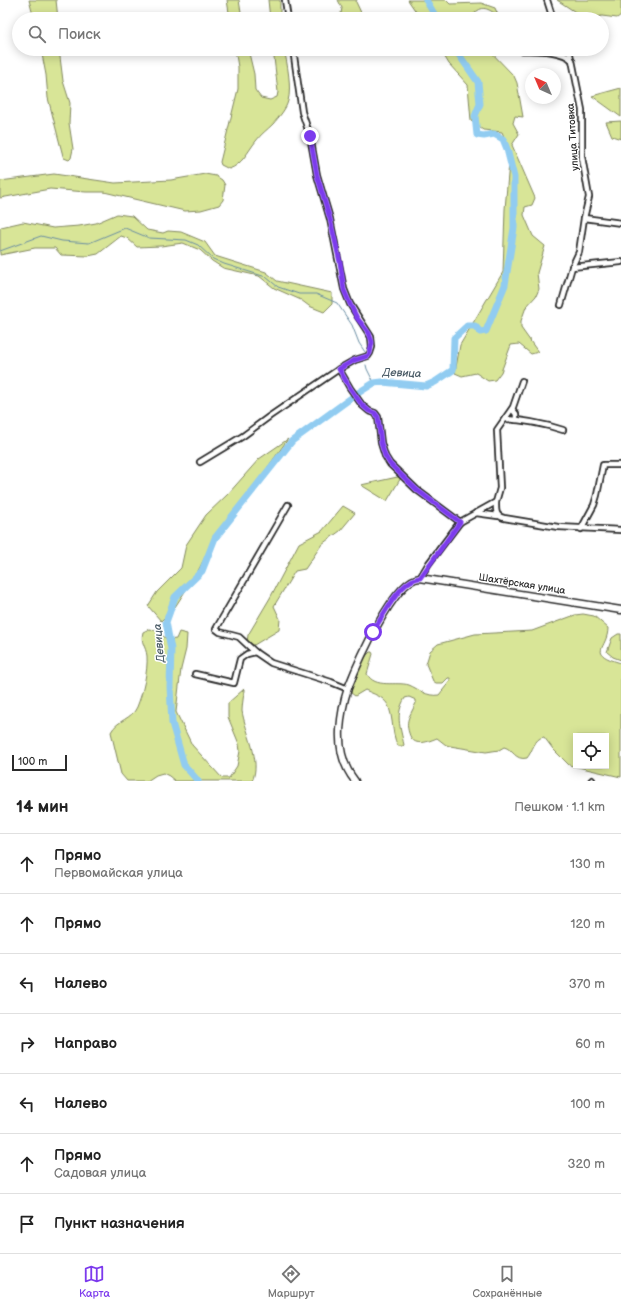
<!DOCTYPE html>
<html lang="ru">
<meta charset="utf-8">
<style>
body{margin:0;font-family:"Balsamiq Sans",sans-serif;background:#f2f2f2;color:#222}
.controls{position:absolute;right:12px;bottom:12px;display:grid;overflow:hidden;border-radius:0px;box-shadow:0 2px 10px #0003}
.controls button{width:36px;height:36px;display:grid;place-items:center;padding:0;border:0;border-bottom:1px solid #e0e0e0;background:#fff;color:#222;font:20px sans-serif}
.compass{position:absolute;left:525px;top:68px;width:36px;height:36px;border-radius:50%;background:#fff;box-shadow:0 2px 10px #0003;rotate:316deg}
.scale{position:absolute;left:12px;bottom:10px;width:55px;box-sizing:border-box;padding-left:4px;border:2px solid #2b2b2b;border-top:0;font-size:11px;line-height:14px;white-space:nowrap;color:#2b2b2b;-webkit-text-stroke:3px #fff;paint-order:stroke}
.stop{position:absolute;width:12px;height:12px;margin:-9px;border:3px solid #7c3aed;border-radius:50%;background:#fff}
.stop.end{background:#7c3aed;border-color:#fff;box-shadow:0 1px 4px #0008}
.list{margin:0;padding:0;list-style:none}
h2{display:flex;justify-content:space-between;align-items:center;height:52px;margin:0;padding:0 16px;font-size:17px}
h2 small{font-size:13px;font-weight:400;color:#767676}
.list li{display:grid;grid-template-columns:26px 1fr auto;gap:12px;align-items:center;box-sizing:border-box;height:60px;padding:0 16px;border-top:1px solid #e0e0e0}
.list b{display:block;font-size:15px;white-space:nowrap}
.list p{margin:0;font-size:13px;white-space:nowrap;color:#767676}
.list em{font-size:13px;font-style:normal;color:#767676}
.icon{flex:none;width:22px;height:22px;fill:none;stroke:currentColor;stroke-width:2;stroke-linecap:round;stroke-linejoin:round}
.map{position:relative;flex:none;width:621px;height:781px;overflow:hidden}
.search{position:absolute;background:#fff;box-shadow:0 2px 10px #0003;left:12px;right:12px;top:12px;height:44px;display:flex;align-items:center;gap:10px;box-sizing:border-box;padding:0 14px;border-radius:22px;color:#767676;font-size:15px}
.sheet{height:472px;background:#fff}
nav{display:flex;justify-content:space-around;align-items:center;box-sizing:border-box;height:56px;border-top:1px solid #e0e0e0;background:#fff;font-size:11px;color:#767676}
nav a{display:grid;justify-items:center;gap:2px}
nav .on{color:#7c3aed}
.map>svg:first-child{display:block}
</style>
<div class="map">
<svg width="621" height="781" viewBox="0 0 621 781">
<rect width="100%" height="100%" fill="#fff"/>
<filter id="ink" filterUnits="userSpaceOnUse"><feTurbulence type="fractalNoise" baseFrequency=".025" numOctaves="2"/><feDisplacementMap in="SourceGraphic" scale="8" xChannelSelector="R" yChannelSelector="G"/><feConvolveMatrix kernelMatrix="1 2 1 2 8 2 1 2 1" color-interpolation-filters="sRGB"/></filter>
<g filter="url(#ink)">
<g fill="#d8e597" stroke="#828861" fill-rule="evenodd">
<path d="M29,0h27l2,19h-24z"/>
<path d="M227,0h12l3,19h-12z"/>
<path d="M268,0h12v19h-10z"/>
<path d="M338,0h19l-1,2 8,17h-24l2,-11z"/>
<path d="M408,0h38l4,4 31,-1 14,5 3,7c-11,-6 -15,-11 -25,0v4h-52z"/>
<path d="M557,0h64v15l-4,3 -15,-2 -16,3z"/>
<path d="M41,49h18l4,32 7,22 -1,20 4,26 -2,9 -2,2 -5,-2 -1,-2 -15,-58 -2,-23z"/>
<path d="M235,49h13l6,25 1,16 6,8 9,2 7,-3 1,-5 -5,-43h11c3,13 8,39 4,52 -2,8 -9,16 -15,23 -6,6 -12,10 -17,17 -8,10 -14,24 -27,28l-8,-4 -1,-3 18,-73v-22z"/>
<path d="M440,49h48l26,27 3,7 6,34 -8,-1 -2,7 6,11 -7,11 23,53 -3,7 -7,2 -1,8 9,21 12,10 -8,27 2,16 -3,7 -10,11 -5,14v7l17,24 -7,2 -12,-10 -8,1 -10,27 -6,8 -7,1 -12,-8 -14,3 -7,-3 5,-28 43,-73 2,-63 5,-58 -8,-19 -19,-2 -12,-9 -3,-36 -19,-21z"/>
<path d="M621,88v29l-29,-21z"/>
<path d="M621,121v18l-9,-3 -6,-14z"/>
<path d="M54,174l61,9 56,-3 34,-6 11,2 6,4 3,5 -2,15 -4,5 -18,5 -16,1 -81,-19h-18l-36,-3 -50,9v-17z"/>
<path d="M117,214l15,2 15,14 16,3 5,-2 13,1 24,10 10,14 51,16 11,9 55,12v11l-8,8 -15,-6 -8,-6 -27,-12 -15,-12 -36,-8 -11,-7 -12,-11 -17,-7 -22,3 -24,1 -10,-9 -6,-2 -23,18 -10,2 -27,-1 -6,-7h-20l-35,7v-27l1,-1 22,-5 30,6 26,-2 17,-3z"/>
<path d="M288,439l-79,110 -12,24 -22,34 -14,14 -13,-15 9,-14 24,-24 5,-23 20,-30 22,-21 31,-35z"/>
<path d="M402,476l-15,25 -26,-16z"/>
<path d="M343,506l12,7 -15,18 -18,13 -17,25 -10,2 -21,35 6,13 -1,11 -25,15 -7,-3 1,-7 22,-37 29,-55 23,-12z"/>
<path d="M583,614l11,2 14,12c0,21 -22,25 13,35v114l-52,-12 -16,-16 -9,-12c-10,1 -11,14 -17,21 -12,3 -14,-9 -23,-11l-5,3 -13,2 -36,-6 -4,-1 -9,-7c-10,4 -24,10 -28,-5 -2,-6 -2,-11 0,-16 2,-5 5,-9 7,-14v-3l-7,-3 -4,1c-10,17 -5,28 -1,47l-1,1h-5c-8,-13 -3,-38 -15,-47 -5,-4 -12,-6 -18,-9l-10,6 -4,-3c1,-10 11,-35 19,-41h2l1,2 -6,20c8,15 29,7 42,11 10,4 17,12 30,10l11,-14v-3h-2l-5,5h-7l-3,-2 -7,-17 4,-13 8,-7 37,-10 57,-3 43,-16zM576,736h30v30h-30z"/>
<path d="M149,629l7,1 12,10 8,-1 3,-7 8,2 -1,15 -5,20 -5,43 16,33 30,33h7l8,-12 3,-15 -1,-7 -11,-27v-14l16,-14c0,7 -2,15 -2,22 3,20 20,50 10,70h-77l-6,-5 -6,-3 -7,2 -9,6h-20l-6,-7 -10,-42c6,-12 21,-13 26,-25 6,-15 11,-36 10,-51 -1,-10 -7,-13 -4,-24z"/>
<path d="M618,634h3v26l-8,-3 -6,-5 5,-14z"/>
</g>
<g fill="none" stroke-linecap="round" stroke-linejoin="round">
<g stroke="#688ca2" stroke-width="1">
<path d="M0,251l41,-15 21,5 27,2 36,-15 24,10 37,2 12,5 15,14 11,5 42,13 12,10 21,7h17l21,9 15,22 7,18 6,9"/>
<path d="M366,365l1,4 7,14"/>
</g>
<g stroke="#91ccf1" stroke-width="7">
<path d="M426,0l11,19"/>
<path d="M198,781l-14,-16 -12,-42 -2,-36 1,-38 -5,-27 9,-25 27,-26 13,-33 77,-97 66,-48 16,-10 8,-1 44,4 9,-4 18,-12 1,-32 13,-12h8l5,6 6,-1 19,-46 9,-57v-51l-7,-28 -4,-10 -9,-5 -10,2 -7,-1 -2,-19 5,-12 -2,-22 -23,-33"/>
</g>
<defs>
<g id="street">
<path d="M285,0l3,19"/>
<path d="M547,0l6,19"/>
<path d="M569,49l2,10"/>
<path d="M519,50c15,1 42,-1 53,10l10,50v47l7,40 -5,21 -5,34 -7,15 -11,38"/>
<path d="M584,218l37,5"/>
<path d="M572,267l49,-5"/>
<path d="M339,369l11,19 12,17 7,6 6,2 3,4 3,26 4,13 5,8 27,26 43,32"/>
<path d="M512,409l4,5v6"/>
<path d="M505,419c20,1 39,5 58,11"/>
<path d="M200,462l43,-26 27,-20 69,-47 16,-9 13,-4 2,-3 2,-6 -1,-10 -21,-33 -6,-15 -14,-70 -13,-44 -7,-39 -8,-24 -9,-63"/>
<path d="M496,502c0,8 -1,14 8,16l54,9 63,3"/>
<path d="M288,505l-72,124 4,3 19,5 16,15 16,11 60,19 17,7"/>
<path d="M476,513l22,3"/>
<path d="M581,529l13,-24 3,-10 6,-30h18"/>
<path d="M420,578l9,-15 31,-41 36,-20 4,-14 -3,-58 16,-23 9,-26"/>
<path d="M195,674l39,9 6,-24 7,-5 8,-2"/>
<path d="M591,781l1,-1"/>
</g>
<path id="secondary" d="M355,781c-12,-15 -16,-32 -15,-51 1,-14 4,-30 8,-42 9,-23 46,-109 72,-110l201,32"/>
</defs>
<use href="#street" stroke="#2b2b2b" stroke-width="8"/>
<use href="#secondary" stroke="#2b2b2b" stroke-width="9"/>
<use href="#street" stroke="#fff" stroke-width="4.5"/>
<use href="#secondary" stroke="#fff" stroke-width="6"/>
</g>
</g>
<g fill="none" stroke-linecap="round" stroke-linejoin="round" filter="url(#ink)">
<path stroke="#7c3aed" stroke-width="5" d="M310,136l7,39 13,44 10,43 4,28 6,14 7,14 12,15 3,9 -2,11 -2,3 -13,4 -16,9 11,19 12,17 7,6 6,2 3,4 3,26 4,13 5,8 27,26 43,32 -40,56c-19,1 -38,39 -47,54"/>
</g>
<g text-anchor="middle" dominant-baseline="central" stroke-width="3" stroke-linejoin="round" paint-order="stroke">
<g font-size="10" fill="#2b2b2b" stroke="#fff">
<text transform="translate(573 137) rotate(-94)">улица Титовка</text>
<text transform="translate(522 584) rotate(9)">Шахтёрская улица</text>
</g>
<g font-size="11" font-style="italic" fill="#4a5b66" stroke="#fff">
<text transform="translate(402 373) rotate(2)">Девица</text>
<text transform="translate(159 643) rotate(-95)">Девица</text>
</g>
</g>
</svg>
<div class="controls">
<button><svg class="icon" aria-label="locate" viewBox="0 0 24 24"><circle cx="12" cy="12" r="6"/><path d="M12 2v4M12 18v4M2 12h4M18 12h4"/></svg></button>
</div>
<svg class="compass" viewBox="-18 -18 36 36"><path d="M0-13l5 13h-10z" fill="#e53935"/><path d="M0 13l5-13h-10z" fill="#767676"/></svg>
<div class="scale">100 m</div>
<div class="stop" style="left:373px;top:632px"></div>
<div class="stop end" style="left:310px;top:136px"></div>
<div class="search"><svg class="icon" aria-label="search" viewBox="0 0 24 24"><circle cx="10" cy="10" r="6"/><path d="M15 15l6 6"/></svg>Поиск</div>
</div>
<section class="sheet">
<h2>14 мин<small>Пешком · 1.1 km</small></h2>
<ul class="list">
<li><svg class="icon" aria-label="ahead" viewBox="0 0 24 24"><path d="M12 20V5M6 11l6-6 6 6"/></svg><div><b>Прямо</b><p>Первомайская улица</p></div><em>130 m</em></li>
<li><svg class="icon" aria-label="ahead" viewBox="0 0 24 24"><path d="M12 20V5M6 11l6-6 6 6"/></svg><div><b>Прямо</b></div><em>120 m</em></li>
<li><svg class="icon" aria-label="left" viewBox="0 0 24 24"><path d="M17 20v-9H6M10 6l-5 5 5 5"/></svg><div><b>Налево</b></div><em>370 m</em></li>
<li><svg class="icon" aria-label="right" viewBox="0 0 24 24"><path d="M7 20v-9h11M14 6l5 5-5 5"/></svg><div><b>Направо</b></div><em>60 m</em></li>
<li><svg class="icon" aria-label="left" viewBox="0 0 24 24"><path d="M17 20v-9H6M10 6l-5 5 5 5"/></svg><div><b>Налево</b></div><em>100 m</em></li>
<li><svg class="icon" aria-label="ahead" viewBox="0 0 24 24"><path d="M12 20V5M6 11l6-6 6 6"/></svg><div><b>Прямо</b><p>Садовая улица</p></div><em>320 m</em></li>
<li><svg class="icon" aria-label="arrive" viewBox="0 0 24 24"><path d="M6 21V4h12l-3 4 3 4H6"/></svg><div><b>Пункт назначения</b></div></li>
</ul>
</section>
<nav>
<a class="on"><svg class="icon" aria-label="map" viewBox="0 0 24 24"><path d="M3 6l6-2 6 2 6-2v14l-6 2-6-2-6 2zM9 4v14M15 6v14"/></svg>Карта</a>
<a><svg class="icon" aria-label="directions" viewBox="0 0 24 24"><path d="M12 3l9 9-9 9-9-9zM9 14v-3h6M13 9l2 2-2 2"/></svg>Маршрут</a>
<a><svg class="icon" aria-label="saved" viewBox="0 0 24 24"><path d="M7 4h10v16l-5-4-5 4z"/></svg>Сохранённые</a>
</nav>
